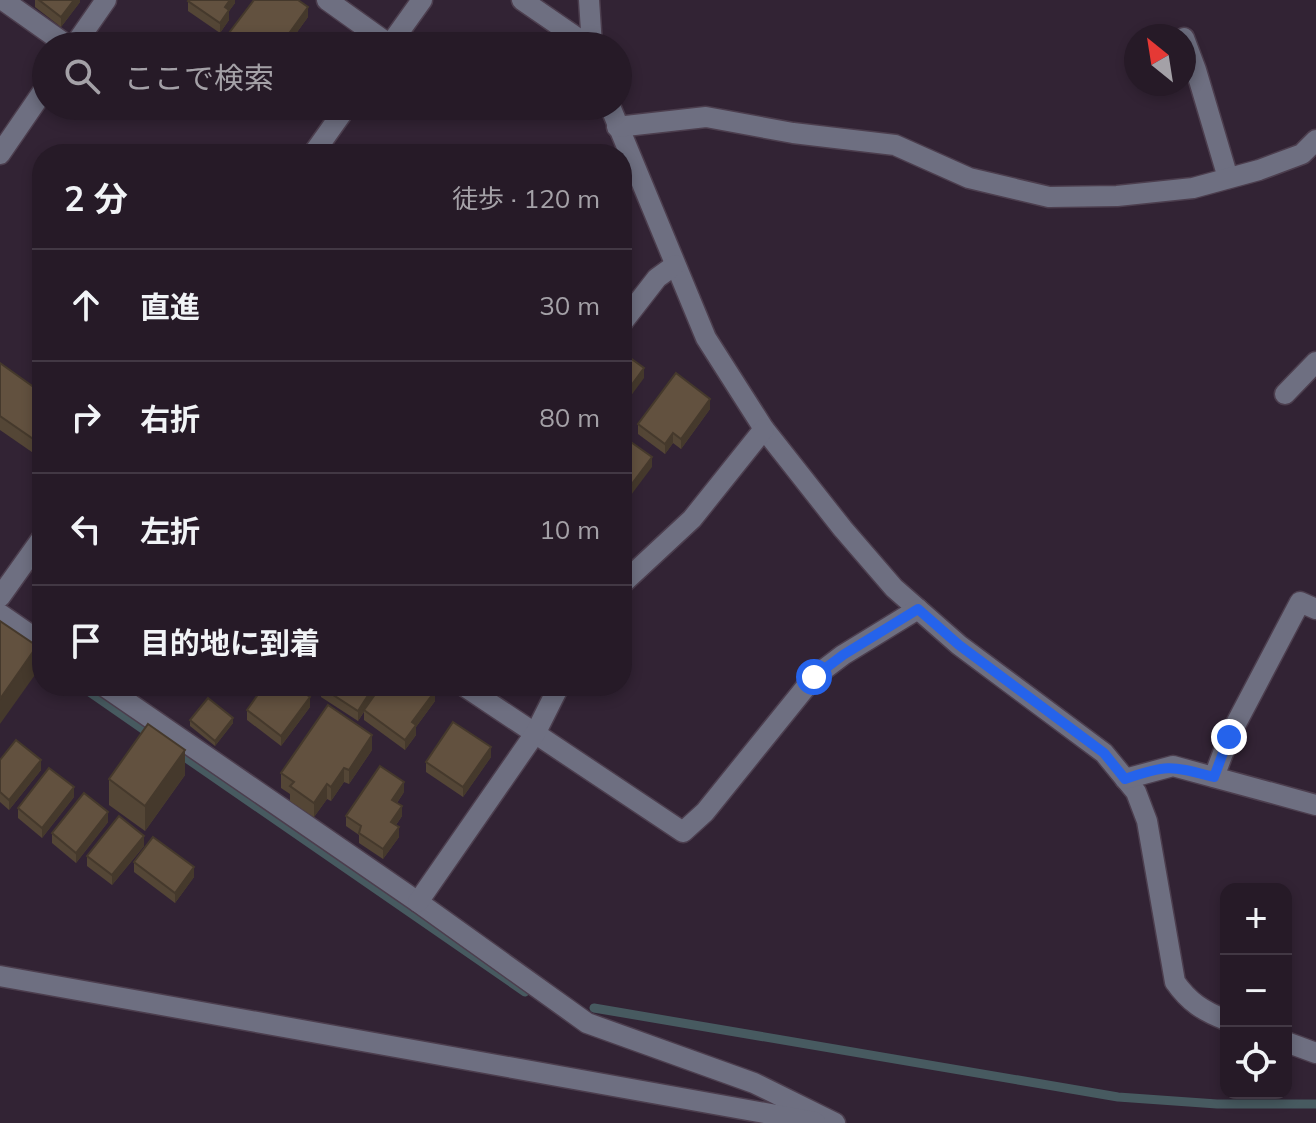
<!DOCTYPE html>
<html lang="ja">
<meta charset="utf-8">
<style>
body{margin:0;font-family:Mulish,"Noto Sans JP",sans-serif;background:#2e232f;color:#f1f3f6}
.controls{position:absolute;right:24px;bottom:24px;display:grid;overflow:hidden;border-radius:16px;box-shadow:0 4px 12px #0003}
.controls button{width:72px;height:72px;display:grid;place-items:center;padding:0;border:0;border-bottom:2px solid #423844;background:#261a27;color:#f1f3f6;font:40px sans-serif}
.compass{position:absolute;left:1124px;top:24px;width:72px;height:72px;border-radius:50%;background:#261a27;box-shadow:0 4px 12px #0003;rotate:330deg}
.stop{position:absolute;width:24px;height:24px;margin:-18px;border:6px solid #2563eb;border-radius:50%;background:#fff}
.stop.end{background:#2563eb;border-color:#fff;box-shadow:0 2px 8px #0008}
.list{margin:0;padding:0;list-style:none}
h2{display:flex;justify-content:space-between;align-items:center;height:104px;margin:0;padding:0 32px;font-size:34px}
h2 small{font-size:26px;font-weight:400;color:#a4a1a7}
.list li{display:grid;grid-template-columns:52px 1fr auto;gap:24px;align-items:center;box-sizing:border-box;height:112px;padding:0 32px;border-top:2px solid #423844}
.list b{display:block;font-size:30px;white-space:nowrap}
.list em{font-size:26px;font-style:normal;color:#a4a1a7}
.icon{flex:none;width:44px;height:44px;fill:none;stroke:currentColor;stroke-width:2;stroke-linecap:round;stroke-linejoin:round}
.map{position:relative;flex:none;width:1316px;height:1123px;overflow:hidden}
.search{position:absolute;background:#261a27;box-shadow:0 4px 12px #0003;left:32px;top:32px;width:600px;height:88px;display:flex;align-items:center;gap:20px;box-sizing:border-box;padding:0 28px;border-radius:44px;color:#a4a1a7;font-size:30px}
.panel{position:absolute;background:#261a27;box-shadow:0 4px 12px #0003;left:32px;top:144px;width:600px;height:552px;border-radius:32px}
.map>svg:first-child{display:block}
</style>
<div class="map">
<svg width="1316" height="1123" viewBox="0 0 1316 1123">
<rect width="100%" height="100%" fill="#322334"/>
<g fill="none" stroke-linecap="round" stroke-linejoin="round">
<g stroke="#475a60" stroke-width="9">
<path d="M81,686l72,50"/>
<path d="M176,751l349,241"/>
<path d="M594,1008l524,89 99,7h99"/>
</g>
<defs>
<g id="minor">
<path d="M3,0l65,46"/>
<path d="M327,0l63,45"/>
<path d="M522,0l67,46"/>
<path d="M589,0l3,46"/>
<path d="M1184,38l12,32 32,108"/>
<path d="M74,46l32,-46"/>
<path d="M389,46l33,-46"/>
<path d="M610,106l96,232 58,91 79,100 51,59 65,57 145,108 32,39 11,29 28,161c14,20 28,29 51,38"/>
<path d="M617,127l89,-10 87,16 102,12 74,33 80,19 68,-1 76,-8 66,-18 43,-16 14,-14"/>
<path d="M0,154l46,-67"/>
<path d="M313,154l34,-48"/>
<path d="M622,323l35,-45 18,-13"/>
<path d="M1285,394l31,-32"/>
<path d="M622,584l70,-65 72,-90"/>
<path d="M0,597l42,-59"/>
<path d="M0,614l42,29"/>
<path d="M104,686l314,216 169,121 167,60 81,40"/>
<path d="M464,686l219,146 22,-20 109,-135 29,-22 75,-46"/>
<path d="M1214,777l15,-40 71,-135 16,7"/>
<path d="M1125,779l48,-13 143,39"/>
<path d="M418,902l118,-170 23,-46"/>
<path d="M0,976l815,146"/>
<path d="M1286,1042l30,11"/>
</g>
</defs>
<use href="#minor" stroke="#4c3e4e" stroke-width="23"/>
<use href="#minor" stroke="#6e6f81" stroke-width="20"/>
</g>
<g fill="#544636">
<path d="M35,0h45v2l-19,25 -26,-20z"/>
<path d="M235,0v3l-6,8v9l-9,13 -32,-22v-10z"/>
<path d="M308,17l-21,29h-54l-4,-3v-10z"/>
<path d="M0,363l42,30v66l-42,-29z"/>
<path d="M710,409l-29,40 -8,-6 -8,11 -27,-20v-10z"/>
<path d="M42,592v27l-8,-6v-10z"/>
<path d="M140,686h14l-4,6z"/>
<path d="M322,686h58l-8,13 63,2 -19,26v8l-11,15 -41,-30v-8l-6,9 -37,-24z"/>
<path d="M310,707l-29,39 -34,-26v-10z"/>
<path d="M190,720l43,3 -18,23 -25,-20z"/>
<path d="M372,750l-23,34 -5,-2 -13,19 -4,-2 -13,18 -24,-16v-7l-9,-6v-15z"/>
<path d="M491,757l-28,40 -37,-25v-10z"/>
<path d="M0,760l41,10 -32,40 -9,-8z"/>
<path d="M185,775l-40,56 -36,-26v-26z"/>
<path d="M404,792l-7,11 5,13 -6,9 3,12 -16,22 -24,-16v-8l-13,-9v-10z"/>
<path d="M74,797l-32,41 -24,-20v-10z"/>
<path d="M108,822l-32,41 -24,-20v-10z"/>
<path d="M144,846l-32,39 -25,-19v-10z"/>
<path d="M134,862l60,15 -19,26 -41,-31z"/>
</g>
<g fill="#45392c">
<path d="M74,0h6v2l-19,25v-10z"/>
<path d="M230,0h5v3l-6,8v9l-9,13v-10l5,-16z"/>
<path d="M308,7v10l-21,29h-7z"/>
<path d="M644,368v10l-22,30v-10z"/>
<path d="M710,399v10l-29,40v-10z"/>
<path d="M673,433v10l-8,11v-10z"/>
<path d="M652,457v10l-30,40v-10z"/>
<path d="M37,646v26l-37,52v-25z"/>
<path d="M374,686h6l-22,35v-10z"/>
<path d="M435,691v10l-19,26v8l-11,15v-10l7,-18z"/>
<path d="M310,697v10l-29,39v-10z"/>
<path d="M233,718v5l-18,23v-5z"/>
<path d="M372,735v15l-23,34v-14z"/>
<path d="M491,747v10l-28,40v-10z"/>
<path d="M185,750v25l-40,56v-25z"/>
<path d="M41,760v10l-32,40v-10z"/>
<path d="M344,768v14l-13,19v-14z"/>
<path d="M404,782v10l-12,18v-10z"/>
<path d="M327,784v15l-13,18v-14z"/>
<path d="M74,787v10l-32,41v-10z"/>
<path d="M402,806v10l-11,16v-10z"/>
<path d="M108,812v10l-32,41v-10z"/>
<path d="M399,827v10l-16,22v-10z"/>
<path d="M144,836v10l-32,39v-10z"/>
<path d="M194,867v10l-19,26v-10z"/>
</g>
<g fill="#62513f" stroke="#45392c" stroke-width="2">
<path d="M39,0h35l-13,17z"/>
<path d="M189,0h41l-5,7 4,3 -9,13 -32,-22z"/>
<path d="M254,0h44l10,7 -28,39h-33l-18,-13z"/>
<path d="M622,352l22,16 -22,30z"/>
<path d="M0,363l42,30v52l-42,-29z"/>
<path d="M676,373l34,26 -29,40 -8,-6 -8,11 -27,-20z"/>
<path d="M628,440l24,17 -30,40v-48z"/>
<path d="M42,592v17l-8,-6z"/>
<path d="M0,621l37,25 -37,53z"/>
<path d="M264,686h30l16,11 -29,39 -34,-26z"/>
<path d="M322,686h52l-16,25 -37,-24z"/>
<path d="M381,686h48l6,5 -23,31 4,3 -11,15 -41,-30z"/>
<path d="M208,698l25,20 -18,23 -25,-21z"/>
<path d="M328,705l44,30 -23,35 -5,-2 -13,19 -4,-3 -13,19 -24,-17 4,-4 -13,-9z"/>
<path d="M453,722l38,25 -28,40 -37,-25z"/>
<path d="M148,724l37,26 -40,56 -36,-27z"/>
<path d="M16,740l25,20 -32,40 -9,-8v-32z"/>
<path d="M380,766l24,16 -12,18 10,6 -11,16 8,5 -16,22 -24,-16 2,-7 -15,-10z"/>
<path d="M49,768l25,19 -32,41 -24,-20z"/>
<path d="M84,793l24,19 -32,41 -24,-20z"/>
<path d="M119,816l25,20 -32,39 -25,-19z"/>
<path d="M153,837l41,30 -19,26 -41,-31z"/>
</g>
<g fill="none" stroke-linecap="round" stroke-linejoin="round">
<path stroke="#2563eb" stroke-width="10" d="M814,677l29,-22 75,-46 41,36 145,108 21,26c43,-15 46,-13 89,-2l15,-40"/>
</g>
</svg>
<div class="controls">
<button>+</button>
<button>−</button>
<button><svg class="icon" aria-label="locate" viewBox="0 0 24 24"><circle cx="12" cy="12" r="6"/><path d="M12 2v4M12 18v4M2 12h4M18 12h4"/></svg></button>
</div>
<svg class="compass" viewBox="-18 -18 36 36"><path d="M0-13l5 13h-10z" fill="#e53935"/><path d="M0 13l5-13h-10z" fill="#a4a1a7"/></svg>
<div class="stop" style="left:814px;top:677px"></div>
<div class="stop end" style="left:1229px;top:737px"></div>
<div class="search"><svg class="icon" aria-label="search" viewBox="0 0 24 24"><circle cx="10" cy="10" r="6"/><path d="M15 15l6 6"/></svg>ここで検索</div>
<section class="panel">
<h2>2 分<small>徒歩 · 120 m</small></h2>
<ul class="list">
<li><svg class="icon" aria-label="ahead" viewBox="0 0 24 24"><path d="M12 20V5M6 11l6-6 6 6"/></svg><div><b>直進</b></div><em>30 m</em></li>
<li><svg class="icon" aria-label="right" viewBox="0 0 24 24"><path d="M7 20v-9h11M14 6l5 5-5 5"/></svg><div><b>右折</b></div><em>80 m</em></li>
<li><svg class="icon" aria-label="left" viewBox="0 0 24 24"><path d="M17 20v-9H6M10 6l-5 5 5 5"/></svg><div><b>左折</b></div><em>10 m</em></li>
<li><svg class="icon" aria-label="arrive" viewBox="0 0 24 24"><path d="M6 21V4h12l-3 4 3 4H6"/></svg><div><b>目的地に到着</b></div></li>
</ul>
</section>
</div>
